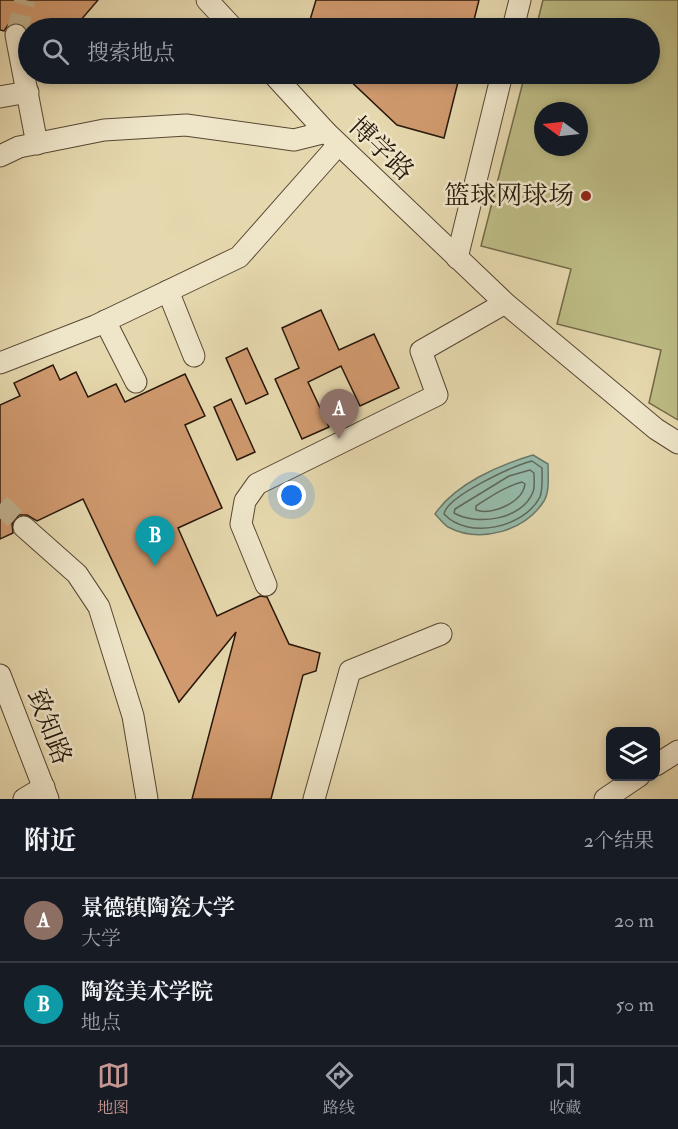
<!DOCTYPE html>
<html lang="zh">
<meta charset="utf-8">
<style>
body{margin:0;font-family:"IM FELL Double Pica","Noto Serif SC",serif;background:#242831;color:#f1f3f6}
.controls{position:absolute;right:18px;bottom:18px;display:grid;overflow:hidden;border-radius:12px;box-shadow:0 3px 9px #0003}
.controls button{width:54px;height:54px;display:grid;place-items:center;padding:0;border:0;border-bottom:2px solid #363941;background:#171b24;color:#f1f3f6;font:30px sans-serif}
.compass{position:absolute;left:534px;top:102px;width:54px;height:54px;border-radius:50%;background:#171b24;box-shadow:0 3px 9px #0003;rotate:285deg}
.you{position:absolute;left:292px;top:496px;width:21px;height:21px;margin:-15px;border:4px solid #fff;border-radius:50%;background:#1a73e8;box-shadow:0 0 0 9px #1a73e833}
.badge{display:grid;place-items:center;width:39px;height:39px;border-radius:50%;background:#c59692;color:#fff;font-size:20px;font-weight:700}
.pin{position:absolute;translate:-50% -50px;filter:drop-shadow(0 2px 3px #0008)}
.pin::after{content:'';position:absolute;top:32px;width:21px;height:18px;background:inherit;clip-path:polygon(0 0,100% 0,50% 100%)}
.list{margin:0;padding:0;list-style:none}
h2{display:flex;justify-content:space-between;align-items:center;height:78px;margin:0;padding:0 24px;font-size:26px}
h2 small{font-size:20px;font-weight:400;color:#9ea1a6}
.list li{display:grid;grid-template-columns:39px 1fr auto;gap:18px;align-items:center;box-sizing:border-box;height:84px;padding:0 24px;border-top:2px solid #363941}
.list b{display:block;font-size:22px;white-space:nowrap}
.list p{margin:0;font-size:20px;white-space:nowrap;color:#9ea1a6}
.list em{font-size:20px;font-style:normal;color:#9ea1a6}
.icon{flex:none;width:33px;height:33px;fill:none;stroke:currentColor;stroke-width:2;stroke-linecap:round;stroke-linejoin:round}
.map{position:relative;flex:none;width:678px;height:799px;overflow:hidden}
.search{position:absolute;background:#171b24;box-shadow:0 3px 9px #0003;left:18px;right:18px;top:18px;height:66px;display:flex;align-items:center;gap:15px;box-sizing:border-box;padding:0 21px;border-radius:33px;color:#9ea1a6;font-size:22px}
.sheet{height:246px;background:#171b24}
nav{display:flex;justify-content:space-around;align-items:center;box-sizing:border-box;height:84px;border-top:2px solid #363941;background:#171b24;font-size:16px;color:#9ea1a6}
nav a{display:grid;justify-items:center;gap:3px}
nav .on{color:#c59692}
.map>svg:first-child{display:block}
</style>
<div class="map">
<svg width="678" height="799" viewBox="0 0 678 799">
<rect width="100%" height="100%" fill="#e6d8ae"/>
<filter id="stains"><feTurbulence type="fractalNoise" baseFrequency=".00333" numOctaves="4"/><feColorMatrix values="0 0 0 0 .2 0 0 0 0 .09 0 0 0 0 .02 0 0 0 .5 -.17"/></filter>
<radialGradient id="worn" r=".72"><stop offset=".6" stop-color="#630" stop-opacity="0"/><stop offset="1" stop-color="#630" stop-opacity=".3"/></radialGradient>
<path fill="#bdbc85" stroke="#726a48" stroke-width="1.5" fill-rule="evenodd" d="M543,0h135v420l-29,-17 12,-53 -104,-26 14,-55 -90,-23 44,-172h125v-46h-114zM543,111h36v36h-36z"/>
<path fill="#96baaa" stroke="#6a796a" stroke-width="1.5" d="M533,455l15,9c0,11 2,27 -4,37 -19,30 -64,43 -96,26 -5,-3 -9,-9 -13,-13 20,-30 64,-49 98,-59z"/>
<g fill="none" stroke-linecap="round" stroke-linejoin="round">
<g stroke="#5e685a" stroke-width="1.5">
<path d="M532,461l10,7c0,9 1,21 -2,29 -16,31 -72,43 -96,17 3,-18 69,-48 88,-53z"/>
<path d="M530,470l4,3c0,6 1,13 -1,19 -11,28 -56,34 -79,21l1,-4 54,-33z"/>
<path d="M522,482l3,2c-2,18 -33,32 -49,26v-4c14,-9 30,-20 46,-24z"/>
</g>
</g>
<g fill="#d0996e" stroke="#27170a" stroke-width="1.5">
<path d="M0,0h98l-24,28h-46v5l-3,-7 -5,-3 -12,2 -4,6 -4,-1z"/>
<path d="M316,0h163l-7,28h-157l-5,-8z"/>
<path d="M343,74h117l-16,64 -47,-13z"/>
<path d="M321,310l18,40 35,-16 25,54 -39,18 -19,-40 -33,16 21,45 -27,12 -27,-60 24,-11 -17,-40z"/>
<path d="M247,348l21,46 -22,10 -20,-46z"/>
<path d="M53,365l7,15 16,-8 12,25 28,-13 9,18 60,-28 20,42 -20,9 37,83 -44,20 39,88 43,-20 7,1 22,47 31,9 -4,18 -13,4 -32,124h-79l44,-167 -57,70 -96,-203 -46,22 -10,-6h-8l-7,9 1,9 -13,6v-134l20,-9 -6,-13z"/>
<path d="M231,399l24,53 -18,8 -23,-53z"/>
</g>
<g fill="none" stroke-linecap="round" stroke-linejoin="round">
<g stroke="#c0b18d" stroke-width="21" stroke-dasharray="21 10" stroke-linecap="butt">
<path d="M16,35l9,-35"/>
<path d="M0,504l24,23"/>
</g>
<defs>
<g id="minor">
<path d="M207,0l26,28"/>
<path d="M513,28l7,-28"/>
<path d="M16,35l21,109"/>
<path d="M273,74l53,58"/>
<path d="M0,97l28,-5"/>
<path d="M0,156l19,-9 85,-17 82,-5 108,15 32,-8 179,171 151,126 22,14"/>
<path d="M457,258l45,-184"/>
<path d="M168,291l26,65"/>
<path d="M105,321l31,61"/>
<path d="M0,363l95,-37 144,-69 99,-112"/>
<path d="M24,527l53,47 22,33 34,109 14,83"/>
<path d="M266,585l-25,-61 4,-23 12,-17 180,-89 -16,-44 84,-48"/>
<path d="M0,675l48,124"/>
<path d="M656,765l22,-14"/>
<path d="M24,799l20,-12"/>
<path d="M314,799l36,-128 91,-37"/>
<path d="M605,799l34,-23"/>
</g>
</defs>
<use href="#minor" stroke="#574733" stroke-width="23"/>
<use href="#minor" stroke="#efe6ca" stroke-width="21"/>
</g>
<circle fill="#8f2418" stroke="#efe6ca" stroke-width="2" cx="586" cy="196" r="6"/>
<g text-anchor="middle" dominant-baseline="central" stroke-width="5" stroke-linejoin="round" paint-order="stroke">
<g font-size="26" fill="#27170a" stroke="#efe6ca">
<text transform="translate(381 149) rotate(44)">博学路</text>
<text transform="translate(49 727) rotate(69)">致知路</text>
</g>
<g font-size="26" fill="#27170a" stroke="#efe6ca" text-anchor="end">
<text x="574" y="196">篮球网球场</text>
</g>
</g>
<rect width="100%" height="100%" filter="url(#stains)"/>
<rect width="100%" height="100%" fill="url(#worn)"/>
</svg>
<div class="controls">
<button><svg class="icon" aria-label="layers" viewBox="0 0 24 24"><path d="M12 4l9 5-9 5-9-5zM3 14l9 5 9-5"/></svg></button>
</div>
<svg class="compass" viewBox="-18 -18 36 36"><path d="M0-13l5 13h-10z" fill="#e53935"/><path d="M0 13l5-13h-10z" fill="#9ea1a6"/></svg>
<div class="you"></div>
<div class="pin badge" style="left:339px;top:439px;background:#8d6e63">A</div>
<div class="pin badge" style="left:155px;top:566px;background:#0f9aa8">B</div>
<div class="search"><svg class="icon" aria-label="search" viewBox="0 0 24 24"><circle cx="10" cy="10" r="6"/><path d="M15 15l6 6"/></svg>搜索地点</div>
</div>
<section class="sheet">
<h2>附近<small>2个结果</small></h2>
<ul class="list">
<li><span class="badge" style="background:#8d6e63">A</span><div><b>景德镇陶瓷大学</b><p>大学</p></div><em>20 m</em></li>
<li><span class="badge" style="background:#0f9aa8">B</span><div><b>陶瓷美术学院</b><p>地点</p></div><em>50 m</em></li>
</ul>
</section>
<nav>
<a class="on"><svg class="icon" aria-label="map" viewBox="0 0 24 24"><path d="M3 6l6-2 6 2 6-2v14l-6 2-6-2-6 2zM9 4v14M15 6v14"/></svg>地图</a>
<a><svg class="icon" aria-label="directions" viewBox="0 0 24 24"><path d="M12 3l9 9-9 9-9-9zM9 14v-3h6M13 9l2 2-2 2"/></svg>路线</a>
<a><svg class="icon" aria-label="saved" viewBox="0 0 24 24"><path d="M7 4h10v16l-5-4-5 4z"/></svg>收藏</a>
</nav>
